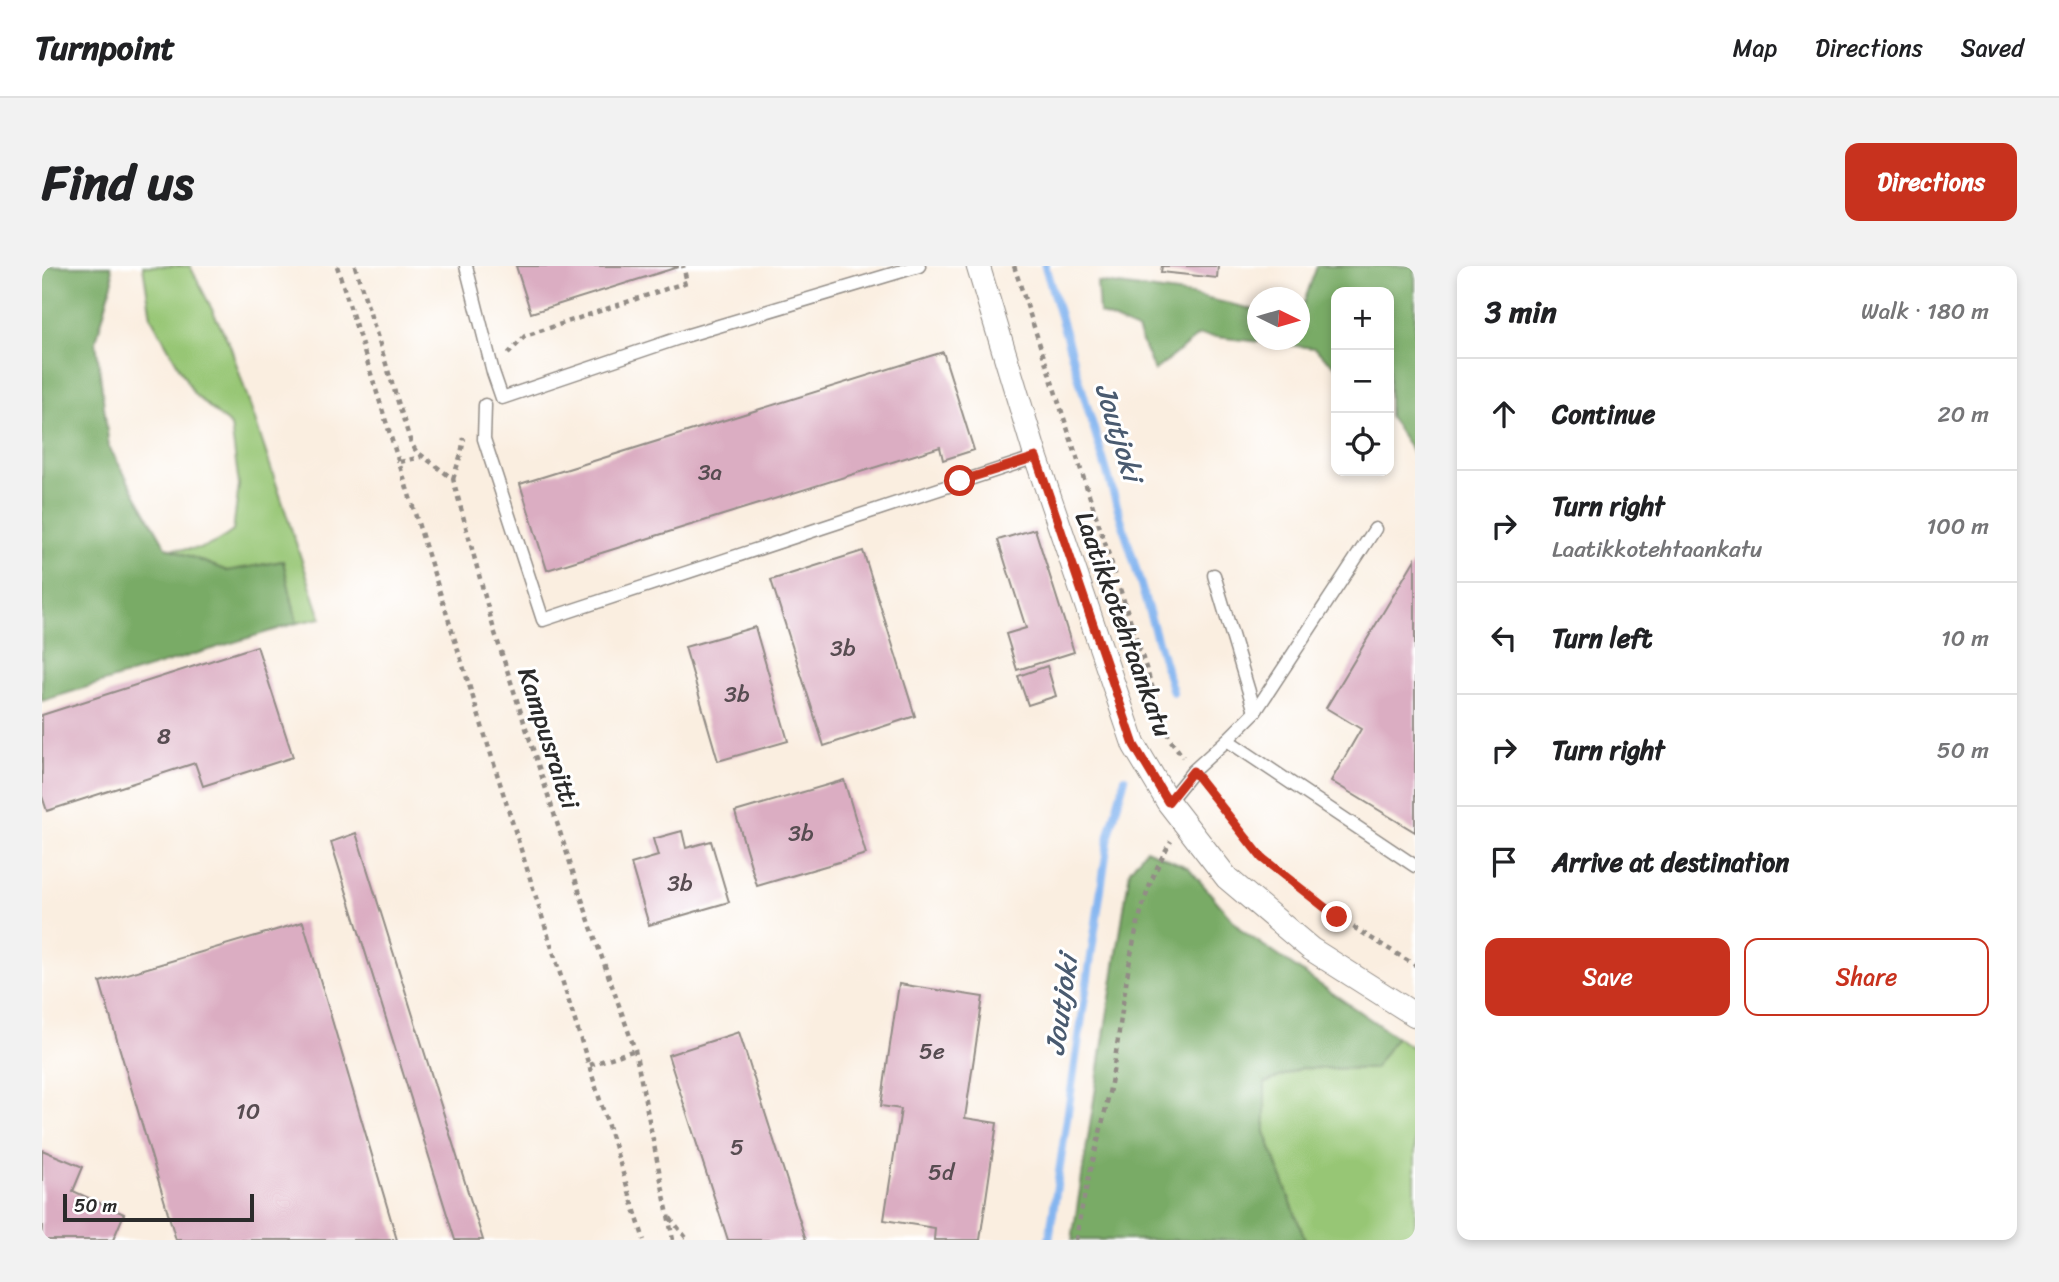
<!DOCTYPE html>
<meta charset="utf-8">
<style>
body{margin:0;font-family:Sriracha,sans-serif;background:#f2f2f2;color:#202124}
.controls{position:absolute;right:21px;top:21px;display:grid;overflow:hidden;border-radius:14px;box-shadow:0 4px 10px #0003}
.controls button{width:63px;height:63px;display:grid;place-items:center;padding:0;border:0;border-bottom:2px solid #e0e0e0;background:#fff;color:#202124;font:35px sans-serif}
.compass{position:absolute;left:1205px;top:21px;width:63px;height:63px;border-radius:50%;background:#fff;box-shadow:0 4px 10px #0003;rotate:95deg}
.scale{position:absolute;left:21px;bottom:18px;width:191px;box-sizing:border-box;padding-left:7px;border:4px solid #2b2b2b;border-top:0;font-size:19px;line-height:24px;white-space:nowrap;color:#2b2b2b;-webkit-text-stroke:5px #fff;paint-order:stroke}
.stop{position:absolute;width:21px;height:21px;margin:-16px;border:5px solid #c8321e;border-radius:50%;background:#fff}
.stop.end{background:#c8321e;border-color:#fff;box-shadow:0 2px 7px #0008}
.list{margin:0;padding:0;list-style:none}
h2{display:flex;justify-content:space-between;align-items:center;height:91px;margin:0;padding:0 28px;font-size:30px}
h2 small{font-size:23px;font-weight:400;color:#757577}
.list li{display:grid;grid-template-columns:46px 1fr auto;gap:21px;align-items:center;box-sizing:border-box;height:112px;padding:0 28px;border-top:2px solid #e0e0e0}
.list b{display:block;font-size:26px;white-space:nowrap}
.list p{margin:0;font-size:23px;white-space:nowrap;color:#757577}
.list em{font-size:23px;font-style:normal;color:#757577}
.actions{display:flex;gap:14px;padding:21px 28px}
.actions a{flex:1;padding:16px 0;border:2px solid #c8321e;border-radius:14px;text-align:center;font-size:24px;color:#c8321e}
.actions .main{background:#c8321e;color:#fff}
.icon{flex:none;width:38px;height:38px;fill:none;stroke:currentColor;stroke-width:2;stroke-linecap:round;stroke-linejoin:round}
.map{position:relative;flex:none;width:1373px;height:974px;overflow:hidden;border-radius:14px}
header{display:flex;align-items:center;gap:42px;box-sizing:border-box;height:98px;padding:0 35px;background:#fff;border-bottom:2px solid #e0e0e0}
header strong{font-size:33px}
nav{display:flex;gap:38px;margin-inline-start:auto;font-size:24px}
.intro{display:flex;align-items:center;justify-content:space-between;box-sizing:border-box;height:168px;padding:0 42px}
h1{margin:0;font-size:49px}
.button{padding:18px 32px;border-radius:14px;background:#c8321e;color:#fff;font-size:24px;font-weight:700}
main{display:flex;gap:42px;padding:0 42px}
aside{flex:1;background:#fff;border-radius:14px;box-shadow:0 4px 10px #0003}
.map>svg:first-child{display:block}
</style>
<header>
<strong>Turnpoint</strong>
<nav><a>Map</a><a>Directions</a><a>Saved</a></nav>
</header>
<div class="intro"><h1>Find us</h1><a class="button">Directions</a></div>
<main>
<div class="map">
<svg width="1373" height="974" viewBox="0 0 1373 974">
<rect width="100%" height="100%" fill="#fff"/>
<filter id="ink" filterUnits="userSpaceOnUse"><feTurbulence type="fractalNoise" baseFrequency=".0143" numOctaves="2"/><feDisplacementMap in="SourceGraphic" scale="14" xChannelSelector="R" yChannelSelector="G"/><feConvolveMatrix kernelMatrix="1 2 1 2 8 2 1 2 1" color-interpolation-filters="sRGB"/></filter>
<filter id="wash" filterUnits="userSpaceOnUse"><feTurbulence type="fractalNoise" baseFrequency=".00686" numOctaves="4" result="noise"/><feDisplacementMap in="SourceGraphic" scale="28" xChannelSelector="R" yChannelSelector="G"/><feGaussianBlur stdDeviation="1.57" result="paint"/><feColorMatrix in="noise" values="0 0 0 0 0 0 0 0 0 0 0 0 0 0 0 0 0 1.4 0 .05"/><feComposite in="paint" operator="in"/></filter>
<g filter="url(#wash)">
<rect width="100%" height="100%" fill="#faeee0"/>
<g fill="#97c675" stroke="#617850" stroke-width="2">
<path d="M101,0h47l40,79 91,273 -24,5 -14,-62 -56,10 -61,-24c30,5 43,2 67,-16l6,-46 -8,-59 -37,-32 -43,-77z"/>
<path d="M1354,771l19,12v191h-110l-40,-108v-49l36,-15 73,1z"/>
</g>
<g fill="#79ab66" stroke="#526b48" stroke-width="2">
<path d="M0,0h69l2,14 -17,61 13,106 57,100 61,24 56,-10 14,62 -255,78z"/>
<path d="M1275,0h98v190l-26,-40v-124h-53v75l-22,-19 -115,-13 -45,36 -17,-41 -38,-17 -2,-31 94,13 66,15 1,30h42v-27z"/>
<path d="M1104,583l43,19 52,62 155,107 -22,32 -73,-1 -36,15v49l40,108h-233l58,-370z"/>
</g>
<g fill="none" stroke-linecap="round" stroke-linejoin="round">
<g stroke="#84b5f0" stroke-width="8">
<path d="M1003,0l128,426"/>
<path d="M1007,974l60,-405 16,-57"/>
</g>
</g>
<g id="blocks">
<g fill="#dbadc2">
<path d="M474,0h162v1l-147,46z"/>
<path d="M1120,0h56l-1,12 -56,-6z"/>
<path d="M901,86l31,98 -31,10 -3,-13 -393,123 -27,-86z"/>
<path d="M993,263l39,123 -57,18 -11,-36 20,-6 -28,-88z"/>
<path d="M821,285l52,165 -91,30 -53,-166z"/>
<path d="M1373,293v273l-84,-51 30,-52 -35,-21z"/>
<path d="M713,361l33,114 -70,20 -33,-114z"/>
<path d="M215,380l36,111 -90,29 -8,-23 -148,48 -5,-15v-81z"/>
<path d="M1005,400l9,30 -28,9 -10,-29z"/>
<path d="M802,514l22,74 -109,32 -22,-74z"/>
<path d="M640,565l4,17 25,-7 18,61 -80,23 -18,-61 27,-8 -5,-17z"/>
<path d="M314,567l127,407h-28l-124,-398z"/>
<path d="M261,656l94,318h-221l-76,-258z"/>
<path d="M857,718l84,13 -18,121 32,5 -17,117h-46l1,-12 -51,-8 17,-111 -20,-3z"/>
<path d="M697,766l67,208h-78l-60,-185z"/>
<path d="M0,884l41,17 -10,24 51,23 -11,26h-71z"/>
</g>
</g>
</g>
<g filter="url(#ink)">
<use href="#blocks" fill-opacity="0" stroke="#928c86" stroke-width="2"/>
<g fill="none" stroke-linecap="round" stroke-linejoin="round">
<defs>
<g id="service">
<path d="M424,0l27,106 9,26 183,-62 234,-70"/>
<path d="M443,139l-1,34 59,181 493,-163"/>
<path d="M1172,309l41,137"/>
<path d="M1185,474l28,-28 120,-183"/>
<path d="M1126,536l25,-31 34,-31 188,126"/>
</g>
<path id="minor" d="M936,0l58,191 98,288 34,57 59,76 84,71 104,66"/>
</defs>
<use href="#service" stroke="#928c86" stroke-width="15"/>
<use href="#minor" stroke="#928c86" stroke-width="25"/>
<g stroke="#928c86" stroke-width="4.5" stroke-dasharray="5 5" stroke-linecap="butt">
<path d="M295,0l307,974"/>
<path d="M313,0l56,177 5,8 37,28 41,151 97,297 44,123 38,190"/>
<path d="M972,0l155,472 14,19"/>
<path d="M466,88l17,-18 162,-54 -4,-16"/>
<path d="M358,196l21,-5"/>
<path d="M411,213l8,-25 3,-16"/>
<path d="M1160,518l60,74 75,59 78,48"/>
<path d="M548,799l45,-15"/>
<path d="M628,952l18,22"/>
<path d="M1034,974c8,-53 25,-104 35,-157 15,-82 16,-168 60,-242"/>
</g>
<use href="#service" stroke="#fff" stroke-width="12"/>
<use href="#minor" stroke="#fff" stroke-width="23"/>
</g>
</g>
<g fill="none" stroke-linecap="round" stroke-linejoin="round" filter="url(#ink)">
<path stroke="#c8321e" stroke-width="9" d="M918,215l76,-24 98,288 34,57 25,-31 69,87 75,59"/>
</g>
<g text-anchor="middle" dominant-baseline="central" stroke-width="6" stroke-linejoin="round" paint-order="stroke">
<g font-size="23" fill="#574c51">
<text x="668" y="206">3a</text>
<text x="801" y="382">3b</text>
<text x="695" y="428">3b</text>
<text x="122" y="470">8</text>
<text x="759" y="567">3b</text>
<text x="638" y="617">3b</text>
<text x="890" y="785">5e</text>
<text x="206" y="845">10</text>
<text x="695" y="881">5</text>
<text x="899" y="906">5d</text>
</g>
<g font-size="26" fill="#2b2b2b" stroke="#fff">
<text transform="translate(1082 358) rotate(70)">Laatikkotehtaankatu</text>
<text transform="translate(507 472) rotate(72)">Kampusraitti</text>
</g>
<g font-size="28" font-style="italic" fill="#4a5b70" stroke="#fff">
<text transform="translate(1077 166) rotate(73)">Joutjoki</text>
<text transform="translate(1019 739) rotate(-82)">Joutjoki</text>
</g>
</g>
</svg>
<div class="controls">
<button>+</button>
<button>−</button>
<button><svg class="icon" aria-label="locate" viewBox="0 0 24 24"><circle cx="12" cy="12" r="6"/><path d="M12 2v4M12 18v4M2 12h4M18 12h4"/></svg></button>
</div>
<svg class="compass" viewBox="-18 -18 36 36"><path d="M0-13l5 13h-10z" fill="#e53935"/><path d="M0 13l5-13h-10z" fill="#757577"/></svg>
<div class="scale">50 m</div>
<div class="stop" style="left:918px;top:215px"></div>
<div class="stop end" style="left:1295px;top:651px"></div>
</div>
<aside>
<h2>3 min<small>Walk · 180 m</small></h2>
<ul class="list">
<li><svg class="icon" aria-label="ahead" viewBox="0 0 24 24"><path d="M12 20V5M6 11l6-6 6 6"/></svg><div><b>Continue</b></div><em>20 m</em></li>
<li><svg class="icon" aria-label="right" viewBox="0 0 24 24"><path d="M7 20v-9h11M14 6l5 5-5 5"/></svg><div><b>Turn right</b><p>Laatikkotehtaankatu</p></div><em>100 m</em></li>
<li><svg class="icon" aria-label="left" viewBox="0 0 24 24"><path d="M17 20v-9H6M10 6l-5 5 5 5"/></svg><div><b>Turn left</b></div><em>10 m</em></li>
<li><svg class="icon" aria-label="right" viewBox="0 0 24 24"><path d="M7 20v-9h11M14 6l5 5-5 5"/></svg><div><b>Turn right</b></div><em>50 m</em></li>
<li><svg class="icon" aria-label="arrive" viewBox="0 0 24 24"><path d="M6 21V4h12l-3 4 3 4H6"/></svg><div><b>Arrive at destination</b></div></li>
</ul>
<div class="actions"><a class="main">Save</a><a>Share</a></div>
</aside>
</main>
